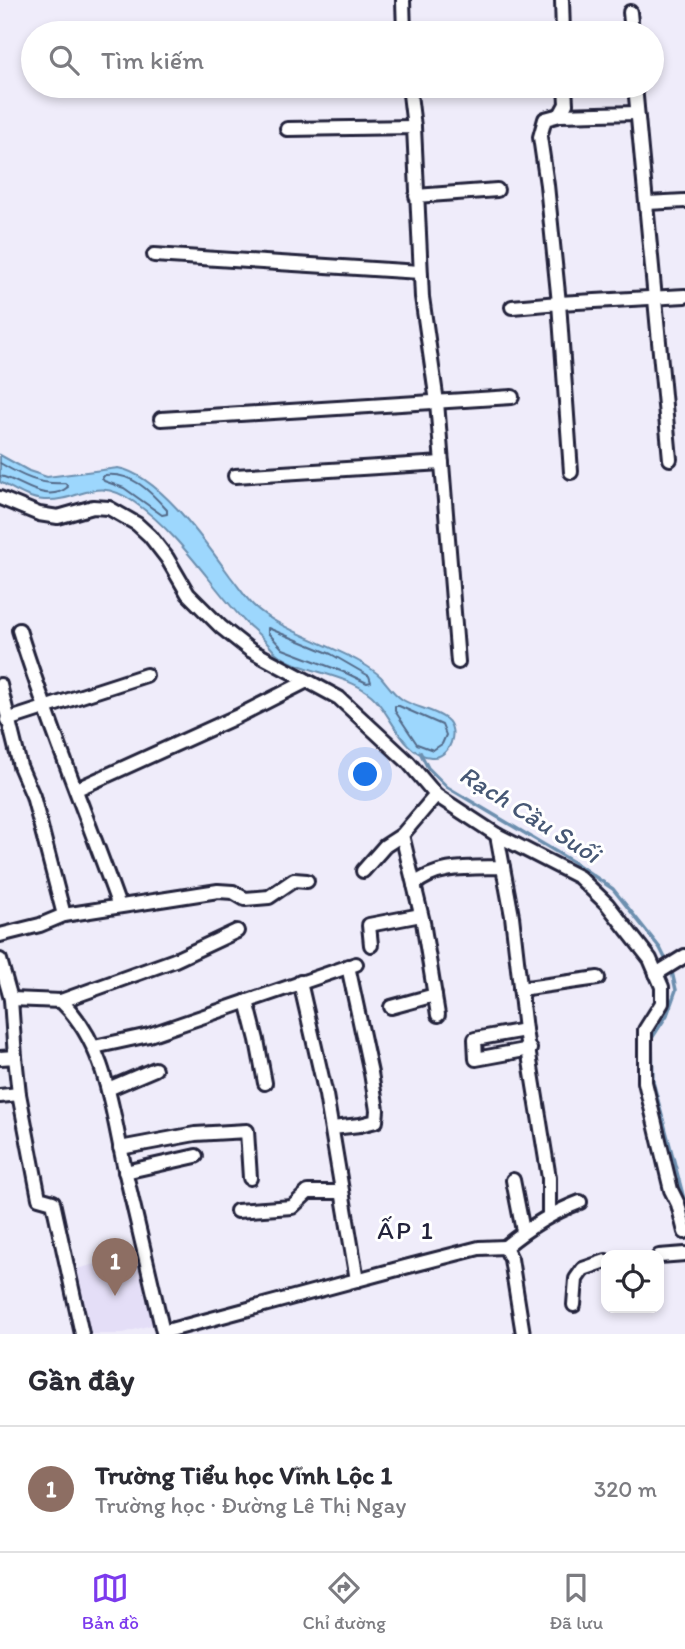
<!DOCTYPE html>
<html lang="vi">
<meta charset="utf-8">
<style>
body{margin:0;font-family:Itim,sans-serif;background:#f2f2f3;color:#2b2b33}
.controls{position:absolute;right:21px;bottom:21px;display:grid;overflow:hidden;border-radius:14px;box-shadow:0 4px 10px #0003}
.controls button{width:63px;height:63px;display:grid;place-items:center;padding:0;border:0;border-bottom:2px solid #e1e1e2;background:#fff;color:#2b2b33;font:35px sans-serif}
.you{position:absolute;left:366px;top:775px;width:24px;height:24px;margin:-18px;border:5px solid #fff;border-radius:50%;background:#1a73e8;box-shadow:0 0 0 10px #1a73e833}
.badge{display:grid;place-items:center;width:46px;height:46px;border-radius:50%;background:#7c3aed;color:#fff;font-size:23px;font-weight:700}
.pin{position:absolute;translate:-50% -58px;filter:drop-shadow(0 2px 4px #0008)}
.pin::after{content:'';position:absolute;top:37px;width:24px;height:21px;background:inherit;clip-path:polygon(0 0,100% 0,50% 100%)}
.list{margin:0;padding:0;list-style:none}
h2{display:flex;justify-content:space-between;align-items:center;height:91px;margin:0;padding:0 28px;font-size:30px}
h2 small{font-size:23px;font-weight:400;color:#7c7c81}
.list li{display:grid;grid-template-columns:46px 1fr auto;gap:21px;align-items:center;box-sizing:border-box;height:126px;padding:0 28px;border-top:2px solid #e1e1e2}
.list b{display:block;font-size:26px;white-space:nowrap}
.list p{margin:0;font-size:23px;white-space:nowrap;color:#7c7c81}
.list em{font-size:23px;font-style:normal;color:#7c7c81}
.icon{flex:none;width:38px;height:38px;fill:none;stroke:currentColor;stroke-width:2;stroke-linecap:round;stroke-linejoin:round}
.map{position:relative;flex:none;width:685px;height:1334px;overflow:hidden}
.search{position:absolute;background:#fff;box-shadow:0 4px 10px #0003;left:21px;right:21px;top:21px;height:77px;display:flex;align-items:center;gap:18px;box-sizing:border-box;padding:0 24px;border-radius:38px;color:#7c7c81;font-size:26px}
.sheet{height:217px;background:#fff}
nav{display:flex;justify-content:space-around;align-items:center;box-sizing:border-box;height:98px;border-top:2px solid #e1e1e2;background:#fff;font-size:19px;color:#7c7c81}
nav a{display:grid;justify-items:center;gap:4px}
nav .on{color:#7c3aed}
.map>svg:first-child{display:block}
</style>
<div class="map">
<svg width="685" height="1334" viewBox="0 0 685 1334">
<rect width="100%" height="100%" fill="#efecfa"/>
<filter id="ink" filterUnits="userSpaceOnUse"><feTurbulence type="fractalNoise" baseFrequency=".0143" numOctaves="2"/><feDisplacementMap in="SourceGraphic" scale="14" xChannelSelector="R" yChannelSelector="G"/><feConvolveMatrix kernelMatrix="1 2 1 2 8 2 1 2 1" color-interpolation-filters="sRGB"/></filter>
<g filter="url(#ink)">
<path fill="#e4def7" d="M140,1253l18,70 -38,11h-32l-16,-64z"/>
<path fill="#9dd7fd" stroke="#6c8faf" stroke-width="2" d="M0,455l29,16 18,6 71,-9c41,7 88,75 112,108 8,10 14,20 23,29 26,25 74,38 107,57 7,4 15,9 21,15 7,8 12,17 22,23 13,8 30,9 43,19 14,11 4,40 -15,38 -29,-2 -40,-45 -60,-62 -27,-23 -74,-23 -96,-43 -4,-4 -7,-8 -11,-12 -6,-7 -13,-12 -19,-18 -37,-40 -66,-89 -111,-120 -41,-28 -52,0 -90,-2 -16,-1 -30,-11 -44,-18z"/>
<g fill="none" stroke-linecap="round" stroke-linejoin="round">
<g stroke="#536a89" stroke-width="2">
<path d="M0,463c22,13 39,22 65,20l3,4c-23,18 -46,-7 -68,-11"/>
<path d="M105,475c27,-3 45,16 62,35v4l-5,1 -38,-27 -20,-7 -2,-3z"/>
<path d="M268,628l63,26 38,22 2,6 -4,1 -21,-10 -63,-24 -15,-16z"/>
<path d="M395,706h4l43,19 4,10 -4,9 -9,6 -16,-6 -22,-33z"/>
</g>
<path stroke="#6c8faf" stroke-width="3.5" d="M420,752l8,16 19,19 128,76 38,26 47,59 12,24 4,18 -9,25 -15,23 1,44 32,121"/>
<defs>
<g id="minor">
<path d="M403,0l1,33"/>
<path d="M562,0l1,33"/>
<path d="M630,12l2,21"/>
<path d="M374,33l30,-1"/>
<path d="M409,86l5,41"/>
<path d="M565,86l1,18 -6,11 -15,4 -5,18 7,48 12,118 126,-7"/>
<path d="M635,86l35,373"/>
<path d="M560,115l76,-2"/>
<path d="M287,129l127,-2 8,170 15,105 21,260"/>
<path d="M416,196l81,-6"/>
<path d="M647,203l38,-2"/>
<path d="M154,255l266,17"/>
<path d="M512,307l47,-4 12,169"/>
<path d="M161,419l351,-22"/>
<path d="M235,476l207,-13"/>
<path d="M0,498l39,16 19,3 35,-10 16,1 28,16 13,12 17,22 21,36 33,33 29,23 89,48 69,64 28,33 61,40 82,42 28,27 43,55 12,28v16l-17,27v52l26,108 7,14 7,28"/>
<path d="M19,630c29,94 67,183 100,276"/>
<path d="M0,685l20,81 13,30 31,119"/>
<path d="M7,720l139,-45"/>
<path d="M77,789l159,-72 71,-36"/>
<path d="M436,795l-34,40 21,87 15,93"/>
<path d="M497,835l15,81 13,114 24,148v36"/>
<path d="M363,871l22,-25 17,-11"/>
<path d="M414,885c23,-21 59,-17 89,-18"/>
<path d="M0,935l40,-10 24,-10 154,-24 15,1 12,7 24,-2 25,-17 13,1"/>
<path d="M371,945l-2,-20 52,-10"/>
<path d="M0,960l11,39 4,58"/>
<path d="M656,974l29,-18"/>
<path d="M300,982l26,113 31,185"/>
<path d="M520,989l78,-11"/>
<path d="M11,999l50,2c47,45 51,113 65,173 12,53 25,105 37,158l242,-65 74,-19 26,-1 6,12 12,75"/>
<path d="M61,1001l114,-41 62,-29"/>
<path d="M247,1001l10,39 8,43"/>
<path d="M391,1007l44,-12"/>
<path d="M525,1030l-50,9 1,20 54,-10"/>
<path d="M94,1047l55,-12 207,-71"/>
<path d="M0,1058l15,-1 4,37 20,104 14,4 29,132"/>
<path d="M108,1089l47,-20"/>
<path d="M0,1096l19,-2"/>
<path d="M332,1128l28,-3 16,-4 1,-11 -6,-37 -23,-107"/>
<path d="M120,1148l75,-14 52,-3 3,47"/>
<path d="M125,1172l71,-16"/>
<path d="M513,1180l10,51"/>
<path d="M237,1211l55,-4 16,-15h34"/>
<path d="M505,1247c24,-20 46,-34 75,-45"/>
<path d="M659,1256l26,-2"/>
<path d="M574,1305l2,-26 7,-10 23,-8"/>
</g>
</defs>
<use href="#minor" stroke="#22223b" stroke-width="18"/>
<use href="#minor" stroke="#fff" stroke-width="12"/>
</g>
</g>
<g text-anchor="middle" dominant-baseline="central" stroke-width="6" stroke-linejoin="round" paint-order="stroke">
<g font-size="26" font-style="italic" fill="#475875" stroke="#fff">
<text transform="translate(530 814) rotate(32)">Rạch Cầu Suối</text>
</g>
<g font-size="26" letter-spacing="2" fill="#22223b" stroke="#fff">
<text x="406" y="1230">ẤP 1</text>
</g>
</g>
</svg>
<div class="controls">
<button><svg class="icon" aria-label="locate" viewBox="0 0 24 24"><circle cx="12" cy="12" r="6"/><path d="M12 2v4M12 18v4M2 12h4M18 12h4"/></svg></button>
</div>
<div class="you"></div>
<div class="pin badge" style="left:115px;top:1296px;background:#8d6e63">1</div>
<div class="search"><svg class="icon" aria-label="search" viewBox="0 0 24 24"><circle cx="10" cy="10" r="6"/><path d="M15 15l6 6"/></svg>Tìm kiếm</div>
</div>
<section class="sheet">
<h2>Gần đây<small></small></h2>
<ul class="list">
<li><span class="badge" style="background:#8d6e63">1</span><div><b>Trường Tiểu học Vĩnh Lộc 1</b><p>Trường học · Đường Lê Thị Ngay</p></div><em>320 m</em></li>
</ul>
</section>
<nav>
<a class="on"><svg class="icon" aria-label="map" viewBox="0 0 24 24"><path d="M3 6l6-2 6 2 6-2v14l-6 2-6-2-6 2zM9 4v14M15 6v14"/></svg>Bản đồ</a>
<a><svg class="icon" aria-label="directions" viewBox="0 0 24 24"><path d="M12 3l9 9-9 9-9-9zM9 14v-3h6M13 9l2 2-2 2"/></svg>Chỉ đường</a>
<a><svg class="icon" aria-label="saved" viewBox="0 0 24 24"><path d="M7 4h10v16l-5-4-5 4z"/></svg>Đã lưu</a>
</nav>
